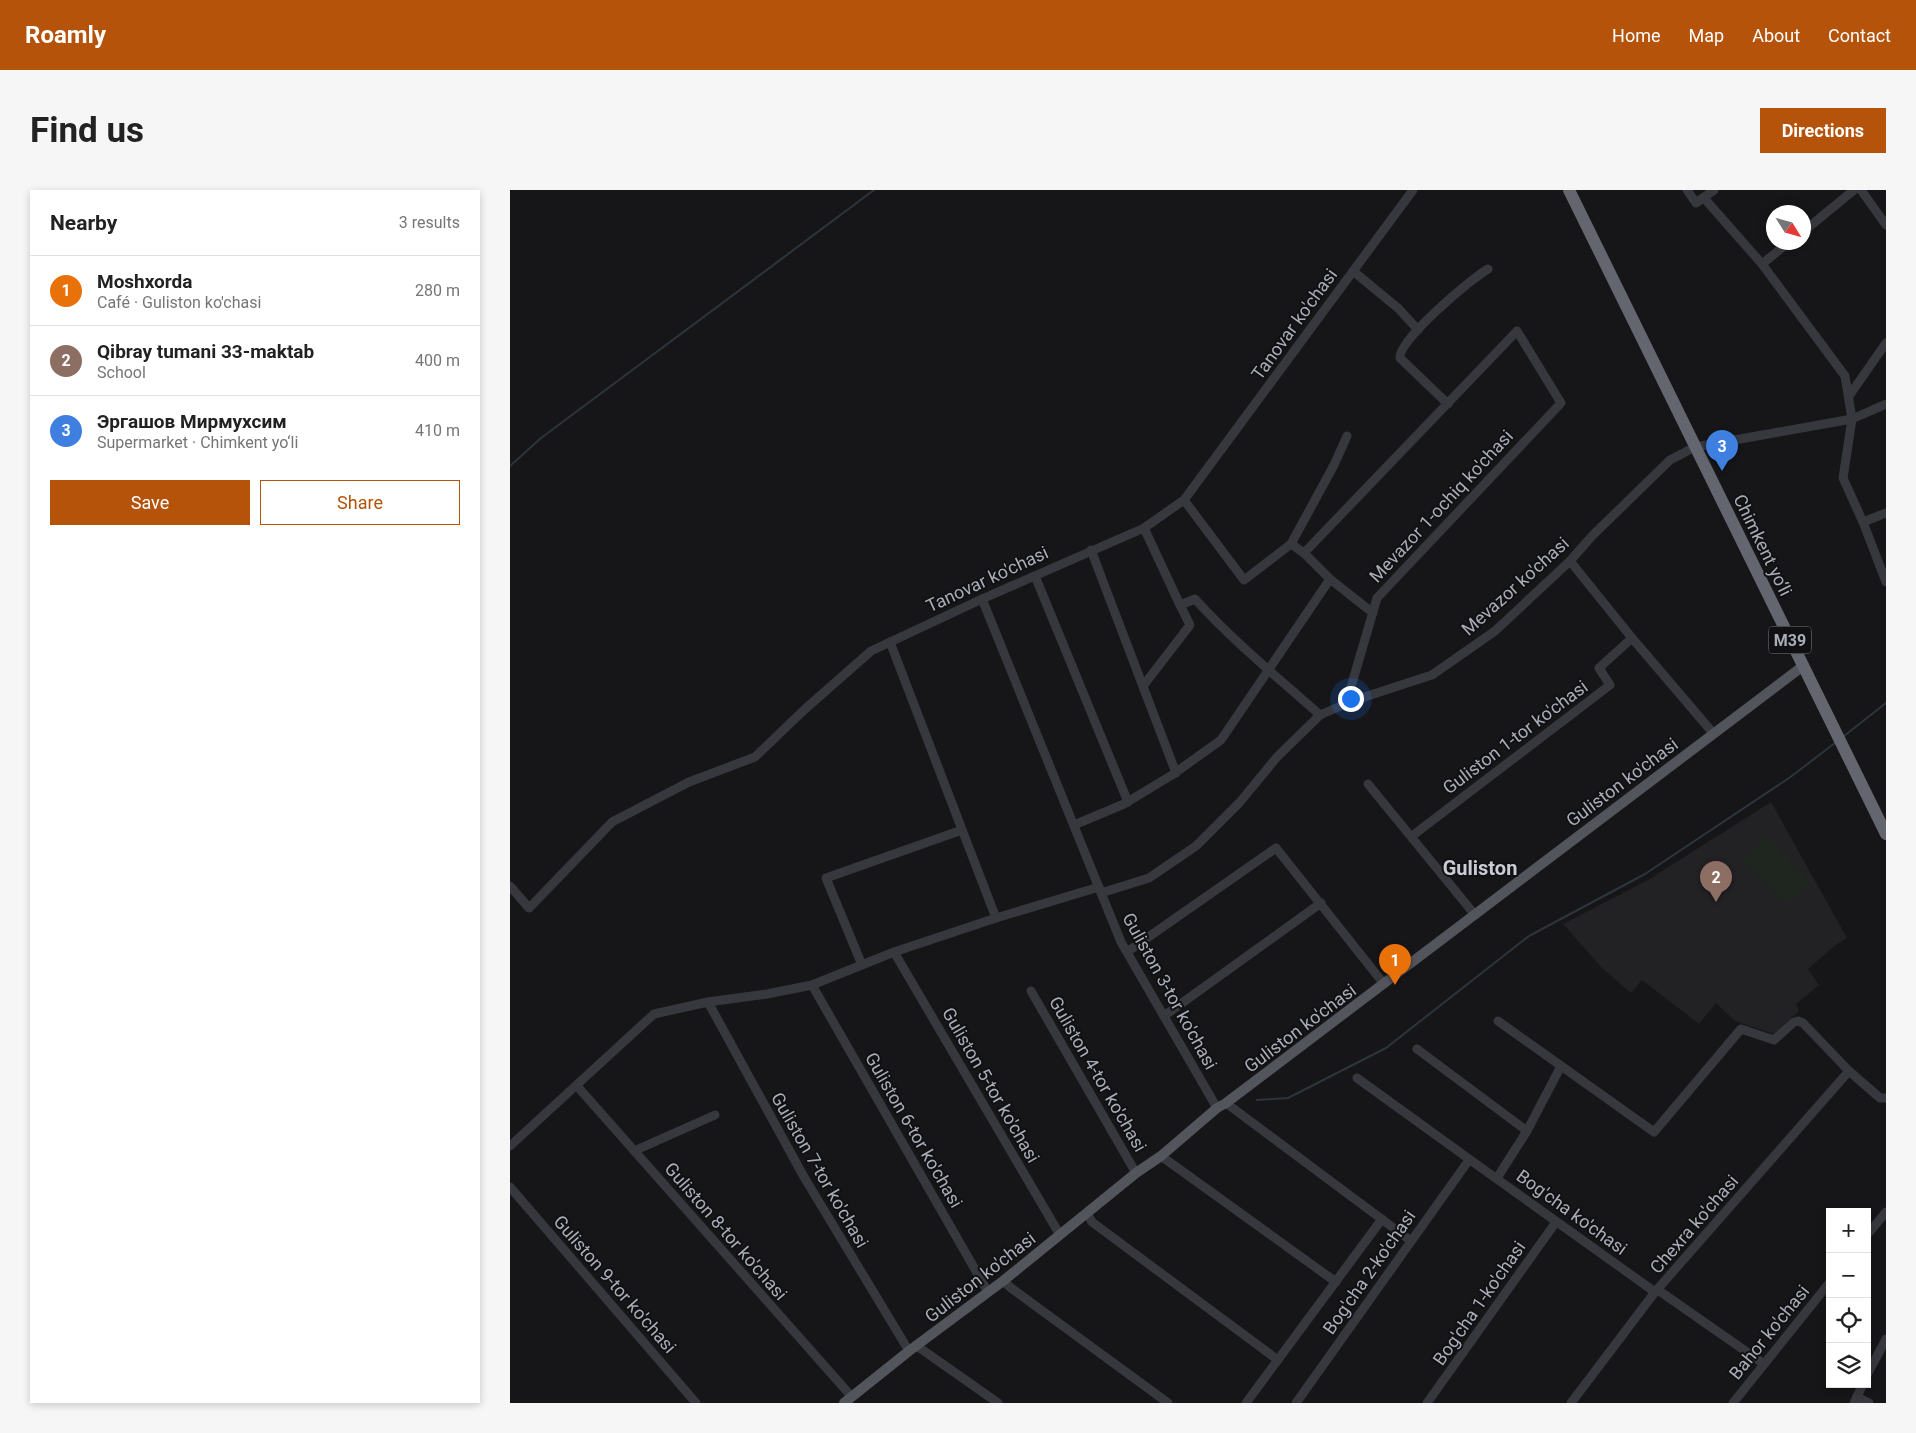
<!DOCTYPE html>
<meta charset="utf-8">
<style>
body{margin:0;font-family:Roboto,sans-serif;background:#f6f6f6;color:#222}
.controls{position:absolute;right:15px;bottom:15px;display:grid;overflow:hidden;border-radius:0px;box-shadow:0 2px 8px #0003}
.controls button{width:45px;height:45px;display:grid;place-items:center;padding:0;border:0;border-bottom:1px solid #e0e0e0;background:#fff;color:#222;font:25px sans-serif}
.compass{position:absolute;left:1256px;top:15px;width:45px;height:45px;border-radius:50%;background:#fff;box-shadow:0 2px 8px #0003;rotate:127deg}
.you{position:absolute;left:840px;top:508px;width:18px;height:18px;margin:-12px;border:4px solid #fff;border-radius:50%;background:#1a73e8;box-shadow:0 0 0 8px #1a73e833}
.badge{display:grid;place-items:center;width:32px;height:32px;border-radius:50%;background:#b45309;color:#fff;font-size:16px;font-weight:700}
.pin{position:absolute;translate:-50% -41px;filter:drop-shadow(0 1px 2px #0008)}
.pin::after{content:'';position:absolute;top:26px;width:18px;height:15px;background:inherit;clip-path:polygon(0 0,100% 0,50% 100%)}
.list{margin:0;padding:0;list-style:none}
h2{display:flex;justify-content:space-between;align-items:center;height:65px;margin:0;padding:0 20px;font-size:21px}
h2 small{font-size:16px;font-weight:400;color:#767676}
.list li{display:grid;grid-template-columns:32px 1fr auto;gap:15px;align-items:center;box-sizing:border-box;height:70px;padding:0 20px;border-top:1px solid #e0e0e0}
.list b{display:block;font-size:19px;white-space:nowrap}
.list p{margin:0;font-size:16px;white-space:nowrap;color:#767676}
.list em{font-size:16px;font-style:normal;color:#767676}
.actions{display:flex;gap:10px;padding:15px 20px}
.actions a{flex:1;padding:11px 0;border:1px solid #b45309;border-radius:0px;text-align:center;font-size:18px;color:#b45309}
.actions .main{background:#b45309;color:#fff}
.icon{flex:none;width:28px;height:28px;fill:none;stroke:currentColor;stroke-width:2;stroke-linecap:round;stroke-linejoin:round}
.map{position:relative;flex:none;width:1376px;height:1213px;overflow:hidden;border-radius:0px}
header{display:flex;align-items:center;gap:30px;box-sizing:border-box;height:70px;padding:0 25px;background:#b45309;color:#fff}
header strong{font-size:24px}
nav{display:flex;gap:28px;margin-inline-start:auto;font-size:18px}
.intro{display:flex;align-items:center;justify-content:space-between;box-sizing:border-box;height:120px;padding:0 30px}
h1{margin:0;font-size:35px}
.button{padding:12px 22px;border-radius:0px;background:#b45309;color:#fff;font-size:18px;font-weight:700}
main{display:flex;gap:30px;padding:0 30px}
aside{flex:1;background:#fff;border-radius:0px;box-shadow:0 2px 8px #0003}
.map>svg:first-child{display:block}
</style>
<header>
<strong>Roamly</strong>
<nav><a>Home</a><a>Map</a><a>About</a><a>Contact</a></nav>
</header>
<div class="intro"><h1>Find us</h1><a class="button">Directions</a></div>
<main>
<aside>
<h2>Nearby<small>3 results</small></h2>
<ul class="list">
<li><span class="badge" style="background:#e8710a">1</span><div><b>Moshxorda</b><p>Café · Guliston ko'chasi</p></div><em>280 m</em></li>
<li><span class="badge" style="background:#8d6e63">2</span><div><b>Qibray tumani 33-maktab</b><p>School</p></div><em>400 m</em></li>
<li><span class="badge" style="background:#3f7fe0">3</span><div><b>Эргашов Мирмухсим</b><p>Supermarket · Chimkent yo‘li</p></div><em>410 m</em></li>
</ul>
<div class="actions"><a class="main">Save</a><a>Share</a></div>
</aside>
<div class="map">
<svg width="1376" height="1213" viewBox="0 0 1376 1213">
<rect width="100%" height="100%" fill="#161618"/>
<path fill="#222225" d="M1261,612l76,136 -14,9 -25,22 11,16 -23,19 3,7 -25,23 -39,-13 -19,-18 -17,21 -57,-44 -11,13 -29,-25 -39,-44 85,-44z"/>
<path fill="#1e261f" d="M1256,646l44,46 -24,23 -44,-45z"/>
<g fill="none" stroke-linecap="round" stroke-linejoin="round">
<g stroke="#2c353c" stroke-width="2">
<path d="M0,276l31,-28 333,-248"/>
<path d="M1334,546l42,-33"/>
<path d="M747,910l31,-2 98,-50 143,-112 116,-62 144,-96 46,-35"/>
</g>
<g stroke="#37383d" stroke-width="9">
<path d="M1177,0l9,13 18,-13"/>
<path d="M1351,0l25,35"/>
<path d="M1194,8l58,66 83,112 7,43 -9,59 20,44 23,60"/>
<path d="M1294,41l50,-41"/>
<path d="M1252,74l27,-22"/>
<path d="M843,81l46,38 19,21"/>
<path d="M1339,206l37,-53"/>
<path d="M938,214l-48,-46c-3,-17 72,-80 88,-89"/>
<path d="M674,310l60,80 47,-36 43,-79 13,-29"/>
<path d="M1353,332l23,-9"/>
<path d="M781,354l13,9 26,26 43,34"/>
<path d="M581,360l85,223"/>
<path d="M794,363l213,-222 44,72 -184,195 -26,89 1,14"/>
<path d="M1060,371l62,77 81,95"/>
<path d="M525,386l93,226"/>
<path d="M472,409l139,343 96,166"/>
<path d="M670,415l15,-6c38,42 82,78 125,116"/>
<path d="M380,452l106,276"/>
<path d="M633,496l47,-61 -10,-20 -36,-77"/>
<path d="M858,594l107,131"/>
<path d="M564,635l50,-21 48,-29 49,-35 109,-161"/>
<path d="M902,646l198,-151 -11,-17 33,-30"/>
<path d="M0,696l19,22 83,-86 77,-40 66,-25 49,-47 67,-59 111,-52 162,-71 40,-28 229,-310"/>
<path d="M591,703l48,-15 47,-32 44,-44 37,-45 43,-42 32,-14 80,-26 63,-44 75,-70 22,-25 78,-76 25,-13 157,-28 34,-15"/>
<path d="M384,762l166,283"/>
<path d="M617,762l149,-104 108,136"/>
<path d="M352,775l-36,-87 136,-48"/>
<path d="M302,795l176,307"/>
<path d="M521,801l105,182"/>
<path d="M198,812l96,175 105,174"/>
<path d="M654,826l157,-113"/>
<path d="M988,831l156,111 87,-103 33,11 20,-18 4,-1 5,2 46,48 31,27h6"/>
<path d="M907,859l110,82"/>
<path d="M847,888c99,72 198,143 298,214"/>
<path d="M67,896l275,311"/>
<path d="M716,913l185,138"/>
<path d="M0,956l144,-132 54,-12 59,-8 45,-9 82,-33 102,-34 103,-31"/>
<path d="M124,961l81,-36"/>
<path d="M651,966l175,126"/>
<path d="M987,988l30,-47 34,-65"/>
<path d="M0,997l186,216"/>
<path d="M577,1023l5,9 186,138"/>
<path d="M1357,1045l19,-23"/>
<path d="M493,1091l8,7 157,115"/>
<path d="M1148,1100l106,74"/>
<path d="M407,1156l81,57"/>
<path d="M1357,1185l19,-36"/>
<path d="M1347,1207l12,6"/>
<path d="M736,1213l136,-184"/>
<path d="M786,1213l173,-243"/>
<path d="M917,1213l129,-181"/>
<path d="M1061,1213l84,-111 194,-221"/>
<path d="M1223,1213l97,-121"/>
<path d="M1344,1213l9,-19"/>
</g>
<path stroke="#53555c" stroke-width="10" d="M334,1213l65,-52 94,-70 133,-108 25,-17 56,-48 9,-5 577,-437"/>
<path stroke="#63666e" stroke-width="12" d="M1059,0l317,644"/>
</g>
<g text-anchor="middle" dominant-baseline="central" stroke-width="4" stroke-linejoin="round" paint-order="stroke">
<rect fill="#111113" stroke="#7b7e86" stroke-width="1" x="1259" y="436.5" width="42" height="27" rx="4"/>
<g font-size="16" font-weight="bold" fill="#a8adb8">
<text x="1280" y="450">M39</text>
</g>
<g font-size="18" fill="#a8adb8" stroke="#111113">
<text transform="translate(784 134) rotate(-54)">Tanovar ko'chasi</text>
<text transform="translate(931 316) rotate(-47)">Mevazor 1-ochiq ko'chasi</text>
<text transform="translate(1253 355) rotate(64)">Chimkent yo‘li</text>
<text transform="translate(477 389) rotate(-25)">Tanovar ko'chasi</text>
<text transform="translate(1005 396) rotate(-42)">Mevazor ko'chasi</text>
<text transform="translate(1005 547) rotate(-37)">Guliston 1-tor ko'chasi</text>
<text transform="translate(1112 592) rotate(-37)">Guliston ko'chasi</text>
<text transform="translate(660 801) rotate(61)">Guliston 3-tor ko'chasi</text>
<text transform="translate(790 838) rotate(-37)">Guliston ko'chasi</text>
<text transform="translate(588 884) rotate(60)">Guliston 4-tor ko'chasi</text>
<text transform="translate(481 895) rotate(60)">Guliston 5-tor ko'chasi</text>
<text transform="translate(404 940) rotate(60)">Guliston 6-tor ko'chasi</text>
<text transform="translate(310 980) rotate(60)">Guliston 7-tor ko'chasi</text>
<text transform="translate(1062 1022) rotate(36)">Bog'cha ko'chasi</text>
<text transform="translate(1184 1034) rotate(-49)">Chexra ko'chasi</text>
<text transform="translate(216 1041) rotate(49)">Guliston 8-tor ko'chasi</text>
<text transform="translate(859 1082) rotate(-55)">Bog'cha 2-ko'chasi</text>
<text transform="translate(470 1087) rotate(-38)">Guliston ko'chasi</text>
<text transform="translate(105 1094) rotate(49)">Guliston 9-tor ko'chasi</text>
<text transform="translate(969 1113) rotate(-55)">Bog'cha 1-ko'chasi</text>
<text transform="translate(1259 1142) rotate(-51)">Bahor ko'chasi</text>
</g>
<g font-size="20" font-weight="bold" fill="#c9ccd4" stroke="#111113">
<text x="970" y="678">Guliston</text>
</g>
</g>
</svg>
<div class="controls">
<button>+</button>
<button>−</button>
<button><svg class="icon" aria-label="locate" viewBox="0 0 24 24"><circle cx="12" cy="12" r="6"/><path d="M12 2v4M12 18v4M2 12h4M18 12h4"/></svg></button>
<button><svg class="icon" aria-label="layers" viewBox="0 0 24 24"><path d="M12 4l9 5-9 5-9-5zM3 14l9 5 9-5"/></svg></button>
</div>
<svg class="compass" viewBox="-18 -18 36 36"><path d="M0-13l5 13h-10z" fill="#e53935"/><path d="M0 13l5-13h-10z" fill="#767676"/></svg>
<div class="you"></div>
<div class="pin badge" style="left:885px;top:795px;background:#e8710a">1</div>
<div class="pin badge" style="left:1206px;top:712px;background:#8d6e63">2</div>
<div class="pin badge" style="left:1212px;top:281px;background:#3f7fe0">3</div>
</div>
</main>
